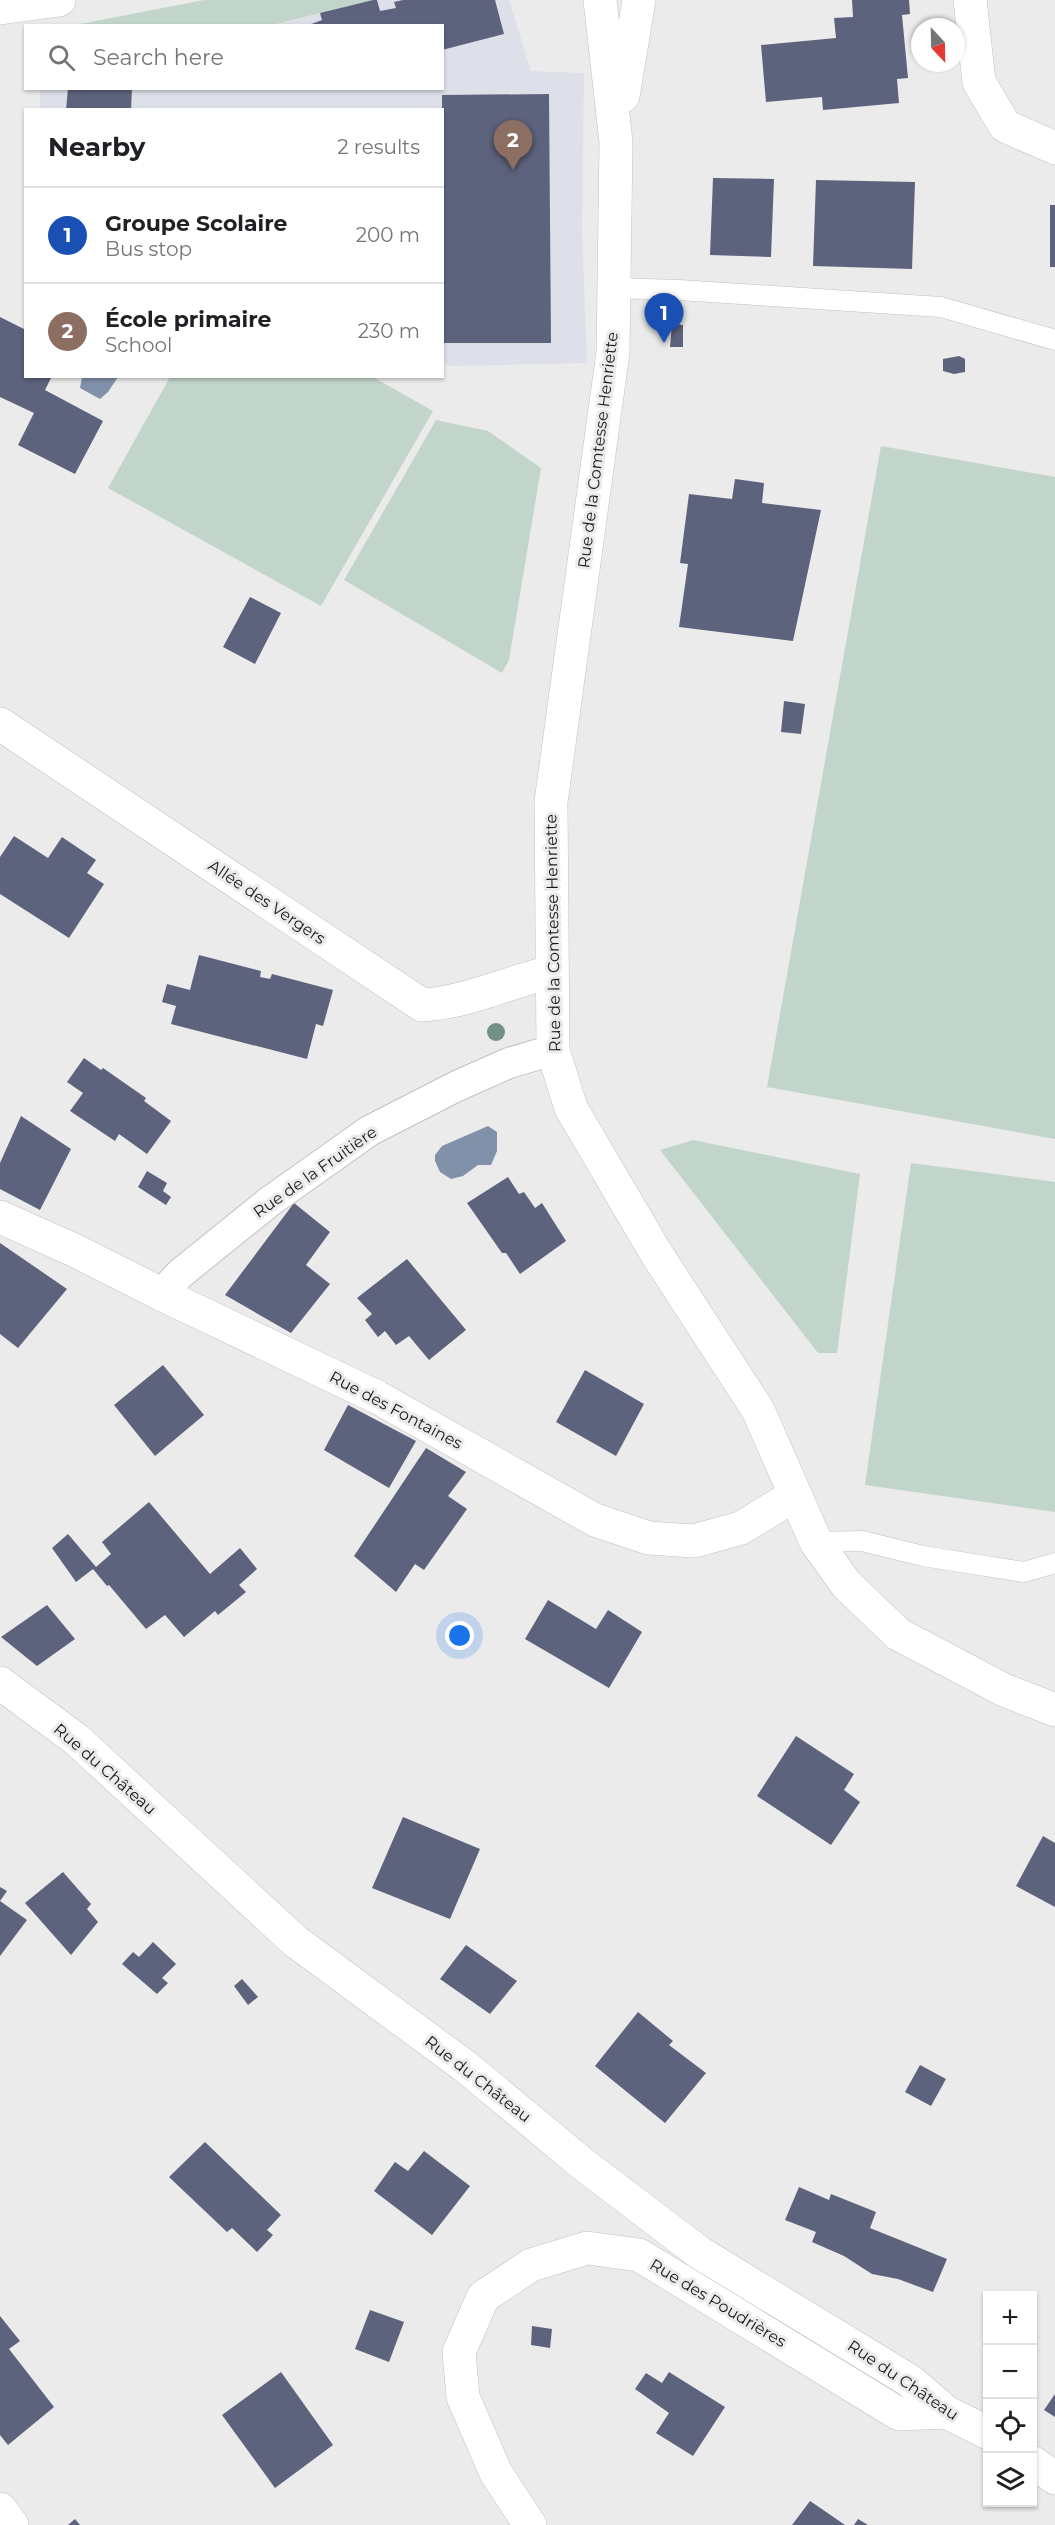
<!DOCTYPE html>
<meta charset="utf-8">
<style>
body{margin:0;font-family:Montserrat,sans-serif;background:#f2f2f2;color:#202124}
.controls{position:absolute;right:18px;bottom:18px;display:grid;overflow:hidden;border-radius:0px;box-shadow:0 2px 4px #0004}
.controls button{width:54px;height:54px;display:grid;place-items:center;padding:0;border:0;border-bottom:2px solid #e0e0e0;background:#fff;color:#202124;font:30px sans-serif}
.compass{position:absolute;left:911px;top:18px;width:54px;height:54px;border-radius:50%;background:#fff;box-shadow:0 2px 4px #0004;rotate:158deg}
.you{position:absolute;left:460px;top:1636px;width:21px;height:21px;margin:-15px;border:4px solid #fff;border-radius:50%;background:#1a73e8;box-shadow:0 0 0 9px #1a73e833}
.badge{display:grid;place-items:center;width:39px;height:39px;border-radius:50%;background:#111827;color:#fff;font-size:20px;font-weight:700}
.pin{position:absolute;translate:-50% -50px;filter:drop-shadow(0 2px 3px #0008)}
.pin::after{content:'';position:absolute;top:32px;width:21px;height:18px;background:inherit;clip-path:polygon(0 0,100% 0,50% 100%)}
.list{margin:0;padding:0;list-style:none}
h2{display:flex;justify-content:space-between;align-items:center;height:78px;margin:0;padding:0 24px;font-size:26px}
h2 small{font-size:20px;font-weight:400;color:#757577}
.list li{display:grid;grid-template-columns:39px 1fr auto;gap:18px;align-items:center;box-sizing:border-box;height:96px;padding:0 24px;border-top:2px solid #e0e0e0}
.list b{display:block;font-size:22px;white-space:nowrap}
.list p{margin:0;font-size:20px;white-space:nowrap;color:#757577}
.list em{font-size:20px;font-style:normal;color:#757577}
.icon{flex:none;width:33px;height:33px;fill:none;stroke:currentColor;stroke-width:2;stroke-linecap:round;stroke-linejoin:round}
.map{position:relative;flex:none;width:1055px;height:2525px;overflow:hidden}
.search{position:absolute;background:#fff;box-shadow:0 2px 4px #0004;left:24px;top:24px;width:420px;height:66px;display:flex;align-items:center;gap:15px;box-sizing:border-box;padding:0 21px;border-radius:0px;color:#757577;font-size:22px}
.panel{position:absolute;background:#fff;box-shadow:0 2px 4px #0004;left:24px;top:108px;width:420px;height:270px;border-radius:0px}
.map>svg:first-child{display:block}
</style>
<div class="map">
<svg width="1055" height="2525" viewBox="0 0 1055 2525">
<rect width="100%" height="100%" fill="#ebebec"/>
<path fill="#dee0e9" d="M375,0h134l22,71 53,2 -2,157 5,133 -138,3 -6,-4 -1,-252h-402v-21l402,-1v-62l-169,-1z"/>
<g fill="#c2d5ca">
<path d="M204,0h169l-101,25 -202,1z"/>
<path d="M170,377h203l60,34 -112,195 -213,-118z"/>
<path d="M436,420l52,11 53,37 -32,192 -7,13 -158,-93z"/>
<path d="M881,446l174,31v662l-288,-52z"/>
<path d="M693,1140l167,34 -23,179h-19l-158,-203z"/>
<path d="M911,1163l144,19v330l-190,-27z"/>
</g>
<g fill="#8191a9">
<path d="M82,377v-1l36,1 -10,15 -8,7 -20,-11z"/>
<path d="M488,1126l9,6v19l-6,14h-13l-15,11 -12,3 -11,-7 -5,-11v-6l7,-9z"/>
</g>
<g fill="#5d637c">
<path d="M373,0h4l3,11 16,-3 -2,-6 9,-2h92l9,34 -62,16v-24h-136l16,-6 -2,-7z"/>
<path d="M852,0h57l1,14 -8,1 6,63 -11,1 2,24 -76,7 -1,-13 -56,5 -5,-57 75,-7 -2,-20 19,-1z"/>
<path d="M68,88h64l-1,22h-65z"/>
<path d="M549,94l2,249h-108l-1,-248z"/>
<path d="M713,178l61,1 -3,78 -61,-2z"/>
<path d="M816,180l99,2 -3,87 -99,-3z"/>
<rect x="1050" y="205" width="5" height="62"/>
<path d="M0,317l26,13v46h26l-7,14 58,31 -28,53 -57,-29 16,-32 -34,-16z"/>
<path d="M672,324l11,1v22h-13z"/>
<path d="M959,356l6,3v13l-11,2 -11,-3v-12z"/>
<path d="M735,479l29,4 -2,20 59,7 -28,131 -114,-14 9,-63 -8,-1 9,-69 43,5z"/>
<path d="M250,597l31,16 -26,51 -32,-17z"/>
<path d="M784,701l21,3 -4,30 -20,-2z"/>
<path d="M14,836l34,22 14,-21 34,23 -9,13 17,11 -35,54 -69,-44v-37z"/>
<path d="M199,955l62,16 -1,6 10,2 2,-5 61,16 -10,36 -7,-2 -9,35 -136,-35 5,-18 -14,-4 5,-18 23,6z"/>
<path d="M84,1058l17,12 2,-2 43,30 -2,3 27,20 -24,33 -28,-20 -4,7 -45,-30 13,-18 -16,-11z"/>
<path d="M21,1116l50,33 -31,61 -40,-21v-26z"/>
<path d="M147,1171l20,12 -4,8 8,6 -5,8 -28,-18z"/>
<path d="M508,1177l11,17 5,-2 11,16 7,-5 24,38 -46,33 -14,-21h-4l-35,-50z"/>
<path d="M294,1203l36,29 -24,33 24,19 -39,49 -66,-38z"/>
<path d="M0,1243l67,46 -49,59 -18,-14z"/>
<path d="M407,1259l59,71 -37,30 -20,-24 -13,9 -11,-14 -7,6 -13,-17 7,-6 -15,-16z"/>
<path d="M163,1365l41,50 -49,41 -41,-51z"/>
<path d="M585,1370l59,34 -28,52 -60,-34z"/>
<path d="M348,1405l68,36 -27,47 -65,-38z"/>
<path d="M426,1448l40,24 -18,24 19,13 -43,61 -9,-6 -19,28 -42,-36z"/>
<path d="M149,1502l61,72 30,-26 17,21 -18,16 7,7 -28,23 -3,-4 -31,26 -19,-22 -19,14 -37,-44 -2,1 -14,-17 -17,13 -24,-34 16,-14 28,33 15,-13 -9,-12z"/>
<path d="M548,1600l48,29 12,-19 34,22 -33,56 -84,-49z"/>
<path d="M47,1605l28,34 -38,27 -36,-29z"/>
<path d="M796,1736l58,38 -10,16 16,12 -29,43 -74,-49z"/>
<path d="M403,1817l77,32 -30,70 -78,-31z"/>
<path d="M1043,1836l12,7v64l-39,-21z"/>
<path d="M63,1872l28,32 -4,5 11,13 -27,33 -46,-52z"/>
<path d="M0,1887l7,4 -7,10z"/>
<path d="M0,1901l27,19 -27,36z"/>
<path d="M153,1942l23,22 -14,14 6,5 -11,11 -35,-30 11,-12 6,5z"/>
<path d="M466,1945l51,36 -27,33 -50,-35z"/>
<path d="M242,1979l16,18 -10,8 -14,-19z"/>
<path d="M638,2012l35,29 -4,4 37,28 -41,50 -70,-57z"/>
<path d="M920,2065l26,14 -15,27 -26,-14z"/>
<path d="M205,2142l76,73 -14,15 6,5 -16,17 -25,-24 -5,4 -58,-55z"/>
<path d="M424,2151l46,35 -38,49 -58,-44 21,-29 13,9z"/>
<path d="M799,2187l30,13 2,-6 45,18 -6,16 77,31 -14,33 -35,-13 -26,-5 -28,-18 -32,-14 4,-10 -31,-12z"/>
<path d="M370,2310l34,12 -15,40 -34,-13z"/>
<path d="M0,2316l20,25 -11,8 45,58 -46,38 -8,-10z"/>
<path d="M532,2326l20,3 -2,19 -19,-3z"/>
<path d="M281,2372l52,73 -58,43 -53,-73z"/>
<path d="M669,2372l56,35 -32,49 -37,-23 13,-20 -34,-24 11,-16 16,10z"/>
<path d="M1055,2394v23l-11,-7z"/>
<path d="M810,2501l6,4 29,20h-53z"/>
<path d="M75,2519l5,6h-12z"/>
<path d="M858,2519l10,6h-14z"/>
</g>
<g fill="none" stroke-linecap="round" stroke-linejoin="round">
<defs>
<g id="service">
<path d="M614,288l65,2 262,17 114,33"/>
<path d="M816,1542l46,-1 61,15 101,16 31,-9"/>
</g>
<path id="pedestrian" d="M161,1294l20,-21 88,-71 100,-71 88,-45 52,-23 44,-13"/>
<g id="minor">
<path d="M970,0l9,82 26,44 50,22"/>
<path d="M0,8l59,-8"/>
<path d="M0,724l422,281c43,-2 87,-23 129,-33"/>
<path d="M0,1217l76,34 85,43 216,103 218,123 54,18 45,3 47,-13 54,-33"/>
<path d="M0,2509l12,16"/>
<path d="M530,2525l-34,-52 -33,-76 -4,-45 24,-55 48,-32 56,-17 52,7 260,159 47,-2"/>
</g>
<g id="tertiary">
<path d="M600,0l16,142 -3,210 -62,450 2,248 18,58 85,145 102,157 58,132 30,42 52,50 106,56 51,20"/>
<path d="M623,96l16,-96"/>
<path d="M0,1683l77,57 218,201 171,126 118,98 116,88 210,128 36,31 42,21"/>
<path d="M1032,2462l23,16"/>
</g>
</defs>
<use href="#service" stroke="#c1c1c2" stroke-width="21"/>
<use href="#pedestrian" stroke="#c1c1c2" stroke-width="32"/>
<use href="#minor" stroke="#c1c1c2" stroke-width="34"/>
<use href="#tertiary" stroke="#c1c1c2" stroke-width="34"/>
<use href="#service" stroke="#fff" stroke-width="20"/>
<use href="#pedestrian" stroke="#fff" stroke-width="30"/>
<use href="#minor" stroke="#fff" stroke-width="33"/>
<use href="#tertiary" stroke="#fff" stroke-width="33"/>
</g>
<circle fill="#709084" cx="496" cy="1032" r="9"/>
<g text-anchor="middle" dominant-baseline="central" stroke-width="6" stroke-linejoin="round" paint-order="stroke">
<g font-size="16" fill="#181818" stroke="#ebebec">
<text transform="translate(598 450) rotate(-83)">Rue de la Comtesse Henriette</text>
<text transform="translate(267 902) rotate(34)">Allée des Vergers</text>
<text transform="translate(553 933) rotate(-91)">Rue de la Comtesse Henriette</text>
<text transform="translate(315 1172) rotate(-35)">Rue de la Fruitière</text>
<text transform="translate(396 1410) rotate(28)">Rue des Fontaines</text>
<text transform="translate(105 1769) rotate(41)">Rue du Château</text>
<text transform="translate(478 2079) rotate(38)">Rue du Château</text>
<text transform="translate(718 2303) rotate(31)">Rue des Poudrières</text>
<text transform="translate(903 2380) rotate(34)">Rue du Château</text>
</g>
</g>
</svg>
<div class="controls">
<button>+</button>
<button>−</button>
<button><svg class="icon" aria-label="locate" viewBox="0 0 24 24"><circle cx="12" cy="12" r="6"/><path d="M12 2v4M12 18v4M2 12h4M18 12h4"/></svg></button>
<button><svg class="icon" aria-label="layers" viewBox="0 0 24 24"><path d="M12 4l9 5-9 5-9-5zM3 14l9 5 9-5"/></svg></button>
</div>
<svg class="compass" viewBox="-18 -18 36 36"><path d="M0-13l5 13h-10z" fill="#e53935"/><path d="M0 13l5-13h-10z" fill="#757577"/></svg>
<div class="you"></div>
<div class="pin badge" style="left:664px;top:343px;background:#1a4fb4">1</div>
<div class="pin badge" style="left:513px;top:170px;background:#8d6e63">2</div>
<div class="search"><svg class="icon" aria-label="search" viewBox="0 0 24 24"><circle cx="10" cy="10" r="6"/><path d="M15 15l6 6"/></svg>Search here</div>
<section class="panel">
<h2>Nearby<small>2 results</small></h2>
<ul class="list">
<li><span class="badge" style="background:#1a4fb4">1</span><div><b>Groupe Scolaire</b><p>Bus stop</p></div><em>200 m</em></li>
<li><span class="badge" style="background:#8d6e63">2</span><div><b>École primaire</b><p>School</p></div><em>230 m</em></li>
</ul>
</section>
</div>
